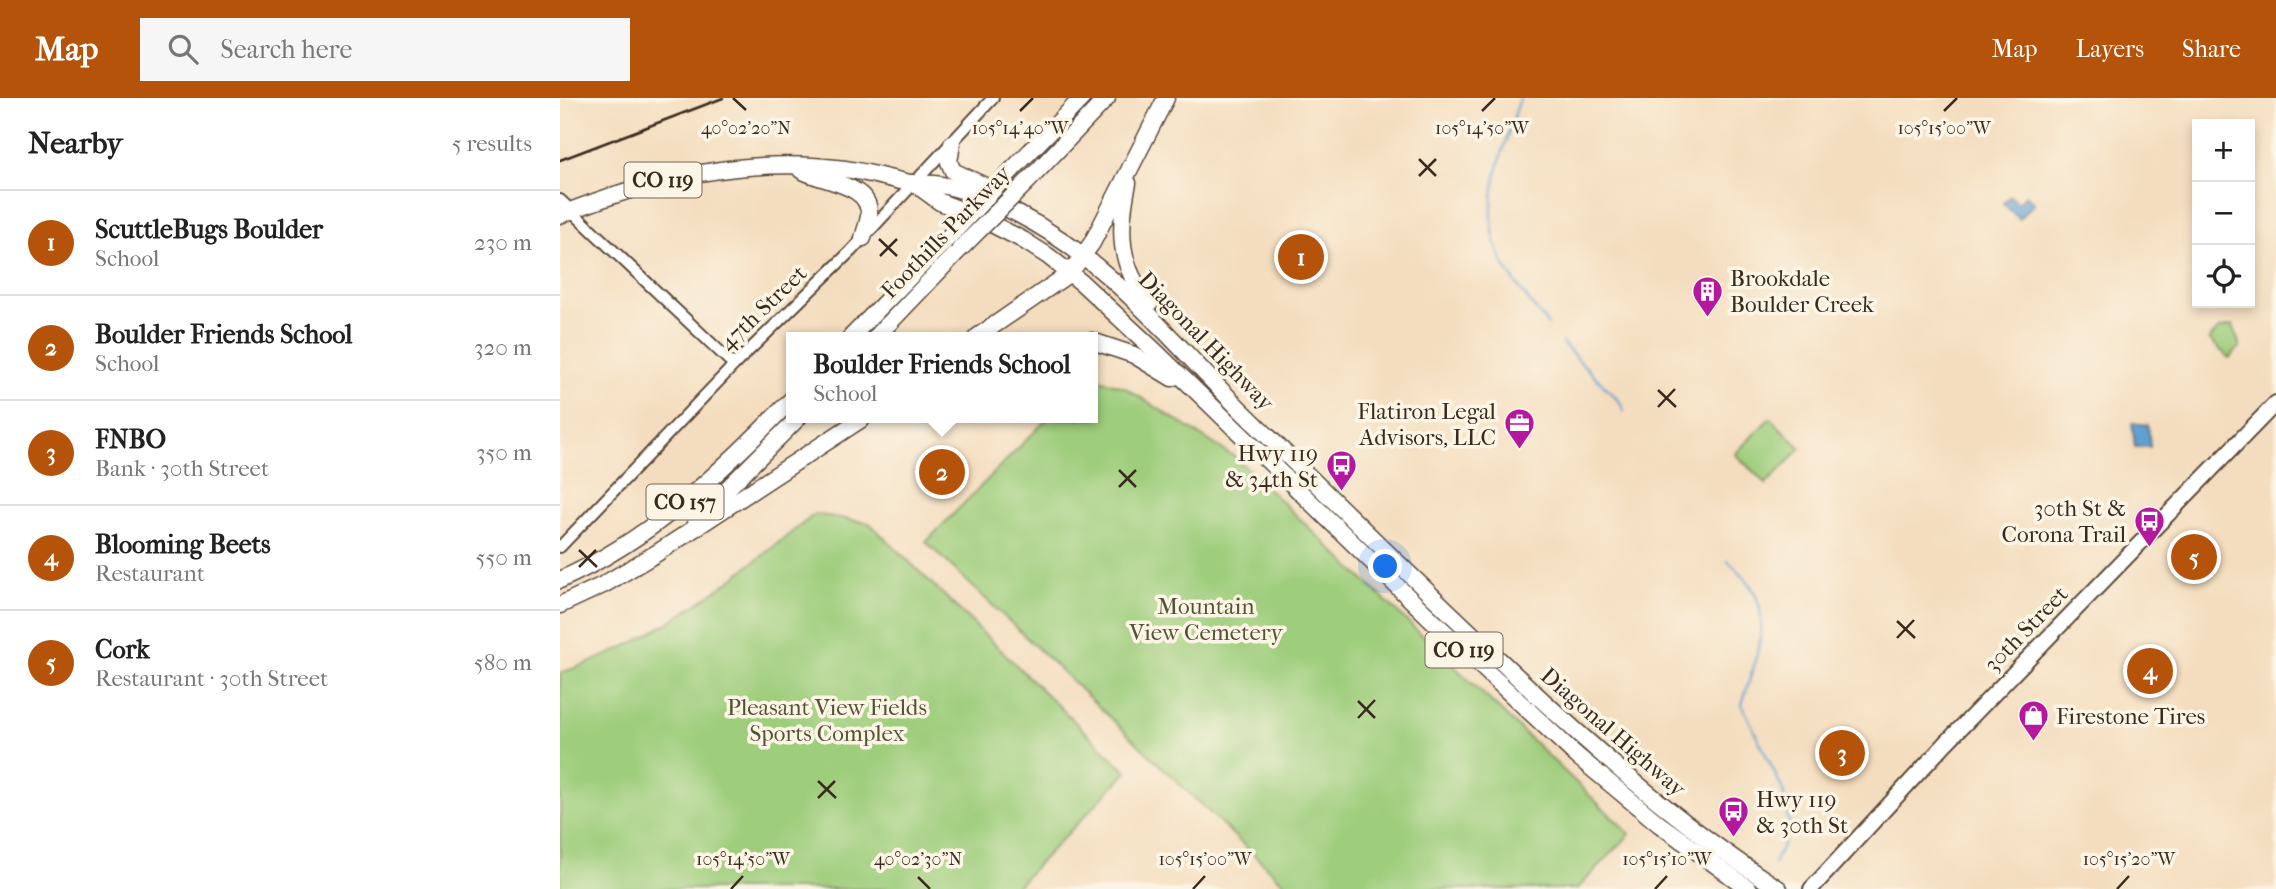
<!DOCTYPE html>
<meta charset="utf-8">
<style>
body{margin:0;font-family:"IM FELL French Canon",serif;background:#f6f6f6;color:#222}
.controls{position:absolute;right:21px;top:21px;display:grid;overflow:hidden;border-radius:0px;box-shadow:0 4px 10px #0003}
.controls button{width:63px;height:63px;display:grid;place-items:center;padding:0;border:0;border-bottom:2px solid #e0e0e0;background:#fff;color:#222;font:35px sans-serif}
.you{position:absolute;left:826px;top:469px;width:24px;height:24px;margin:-18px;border:5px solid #fff;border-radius:50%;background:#1a73e8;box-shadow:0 0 0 10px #1a73e833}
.badge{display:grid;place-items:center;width:46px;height:46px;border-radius:50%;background:#b45309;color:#fff;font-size:23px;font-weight:700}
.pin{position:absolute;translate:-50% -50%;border:4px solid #fff;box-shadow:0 2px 7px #0006}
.popup{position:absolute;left:226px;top:234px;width:312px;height:91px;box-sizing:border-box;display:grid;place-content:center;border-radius:0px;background:#fff;filter:drop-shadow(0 2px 5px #0005);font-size:23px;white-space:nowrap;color:#767676}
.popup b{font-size:26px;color:#222}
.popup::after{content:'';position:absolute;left:50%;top:100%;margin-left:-14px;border:14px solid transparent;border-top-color:#fff}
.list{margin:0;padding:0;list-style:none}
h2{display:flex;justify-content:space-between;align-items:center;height:91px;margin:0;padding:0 28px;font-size:30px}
h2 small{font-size:23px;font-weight:400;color:#767676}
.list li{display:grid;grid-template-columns:46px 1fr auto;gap:21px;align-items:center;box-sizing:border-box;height:105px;padding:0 28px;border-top:2px solid #e0e0e0}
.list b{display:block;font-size:26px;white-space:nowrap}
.list p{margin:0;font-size:23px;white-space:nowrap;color:#767676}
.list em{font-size:23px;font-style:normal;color:#767676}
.icon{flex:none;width:38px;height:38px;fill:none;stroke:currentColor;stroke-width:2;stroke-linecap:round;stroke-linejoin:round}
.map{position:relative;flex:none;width:1716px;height:791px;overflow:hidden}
header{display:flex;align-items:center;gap:42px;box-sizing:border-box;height:98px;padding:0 35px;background:#b45309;color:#fff}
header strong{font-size:33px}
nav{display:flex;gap:38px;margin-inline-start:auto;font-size:24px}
.search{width:490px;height:63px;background:#f6f6f6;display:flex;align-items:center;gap:18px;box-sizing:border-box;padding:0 24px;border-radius:0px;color:#767676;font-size:26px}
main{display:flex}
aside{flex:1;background:#fff}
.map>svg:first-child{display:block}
</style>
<header>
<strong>Map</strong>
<div class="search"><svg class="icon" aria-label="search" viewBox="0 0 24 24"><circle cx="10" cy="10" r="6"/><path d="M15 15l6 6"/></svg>Search here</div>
<nav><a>Map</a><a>Layers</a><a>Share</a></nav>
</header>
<main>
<aside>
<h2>Nearby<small>5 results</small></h2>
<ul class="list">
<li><span class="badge">1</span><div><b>ScuttleBugs Boulder</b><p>School</p></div><em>230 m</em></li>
<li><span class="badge">2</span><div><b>Boulder Friends School</b><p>School</p></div><em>320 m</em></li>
<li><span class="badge">3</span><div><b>FNBO</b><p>Bank · 30th Street</p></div><em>350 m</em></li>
<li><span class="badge">4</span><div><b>Blooming Beets</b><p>Restaurant</p></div><em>550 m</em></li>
<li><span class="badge">5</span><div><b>Cork</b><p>Restaurant · 30th Street</p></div><em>580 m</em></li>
</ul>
</aside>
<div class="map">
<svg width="1716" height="791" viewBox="0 0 1716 791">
<rect width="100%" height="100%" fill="#fcf5e5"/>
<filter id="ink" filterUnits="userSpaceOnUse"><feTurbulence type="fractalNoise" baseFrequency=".0143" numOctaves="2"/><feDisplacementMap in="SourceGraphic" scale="14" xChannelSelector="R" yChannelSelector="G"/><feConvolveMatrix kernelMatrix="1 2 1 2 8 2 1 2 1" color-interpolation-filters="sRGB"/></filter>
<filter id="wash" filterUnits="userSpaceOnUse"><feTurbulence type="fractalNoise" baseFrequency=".00686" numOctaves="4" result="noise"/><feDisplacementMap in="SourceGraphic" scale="28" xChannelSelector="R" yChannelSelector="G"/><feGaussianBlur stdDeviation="1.57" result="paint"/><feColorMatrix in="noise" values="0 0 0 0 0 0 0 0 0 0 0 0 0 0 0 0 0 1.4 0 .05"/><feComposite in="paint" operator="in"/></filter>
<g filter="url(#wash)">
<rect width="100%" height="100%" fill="#f4ddbe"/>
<g fill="#9ecd7b" stroke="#6c7c4c" stroke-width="2">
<path d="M1673,227l7,22 -11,11 -20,-19 10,-10z"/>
<path d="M533,280l31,9 112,71 394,376 -53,55h-287l-364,-347 122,-124h44z"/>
<path d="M1210,320l31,30 -35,36 -31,-30z"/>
<path d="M255,416l54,9 258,249 -113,117h-454v-216c99,-31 175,-96 255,-159z"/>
</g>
<g fill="#5fa0d2" stroke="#4d6578" stroke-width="2">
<path d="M1466,97l8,8 -15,16 -16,-16 7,-7 8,7z"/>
<path d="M1572,325l16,2 2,22h-15z"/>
</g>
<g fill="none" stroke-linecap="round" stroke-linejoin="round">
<g stroke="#5fa0d2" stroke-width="2.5">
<path d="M960,0c-16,52 -45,113 -16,166 11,22 29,41 44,61"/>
<path d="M1002,245l58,59 4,9"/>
<path d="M1168,463c7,7 16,15 22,24 25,36 2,82 -8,120l41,85 7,39 -16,35"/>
</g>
</g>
</g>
<g filter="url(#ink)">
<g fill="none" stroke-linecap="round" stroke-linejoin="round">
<defs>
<g id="minor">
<path d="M0,102l174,165"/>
<path d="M0,449l174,-182 117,-114 142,-153"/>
</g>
<path id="major" d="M1251,791l135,-146 330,-340"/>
<g id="highway">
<path d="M392,46l-3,18 4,9 51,24"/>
<path d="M241,72c20,12 71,13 68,46 -1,7 -4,15 -6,22"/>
<path d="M451,73l71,-73"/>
<path d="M469,82l78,-82"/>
<path d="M354,85l26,19 38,15 45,23 25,16 34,27 72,67 278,270 145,136 82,68 90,65"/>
<path d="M568,85c-10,46 -10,84 22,120"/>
<path d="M0,117c91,-37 186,-59 285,-46 22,3 44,10 66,14 10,1 20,0 30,2 26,4 54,17 77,29 94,48 155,130 229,202 81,79 161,158 243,235 91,87 183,170 289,238"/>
<path d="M291,239l93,-95"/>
<path d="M316,239l84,-88"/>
<path d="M417,239l93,-64 22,-30 74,-145"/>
<path d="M532,243l42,14 38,23"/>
<path d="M136,422l102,-102"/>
<path d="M0,482c92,-41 162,-109 232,-181"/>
<path d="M0,507l43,-20 54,-32 206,-135"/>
</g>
</defs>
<use href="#minor" stroke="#574536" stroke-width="14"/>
<use href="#major" stroke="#574536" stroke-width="18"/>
<use href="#highway" stroke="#574536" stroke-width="19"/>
<use href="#minor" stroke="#fff" stroke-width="10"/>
<use href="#major" stroke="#fff" stroke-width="14"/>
<use href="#highway" stroke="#fff" stroke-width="16"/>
<path stroke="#3b2a1e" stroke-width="2.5" d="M0,62l163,-62"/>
<defs>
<g id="highway-bridge">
<path d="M384,144l67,-71"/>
<path d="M400,151l69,-69"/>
</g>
</defs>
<use href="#highway-bridge" stroke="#574536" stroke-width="19" stroke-linecap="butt"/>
<use href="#highway-bridge" stroke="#fff" stroke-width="16"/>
</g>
</g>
<path fill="none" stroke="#3b2a1e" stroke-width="2.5" d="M173,0l13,12M460,13l13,-13M922,13l13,-13M1384,13l13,-13M859,61l17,17M859,78l17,-17M319,141l18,17M320,158l17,-17M1098,292l18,17M1098,309l17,-18M559,372l17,17M559,389l17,-17M19,452l18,17M19,469l17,-17M1337,523l18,17M1337,540l17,-18M798,603l17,17M798,620l17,-18M258,683l18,17M258,700l17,-17M358,779l12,12M171,791l12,-13M633,791l12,-13M1095,791l12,-13M1557,791l12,-13"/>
<defs>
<symbol id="building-pin" viewBox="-11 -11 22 30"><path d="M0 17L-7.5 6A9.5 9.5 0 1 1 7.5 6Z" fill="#b5179e" stroke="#fcf5e5"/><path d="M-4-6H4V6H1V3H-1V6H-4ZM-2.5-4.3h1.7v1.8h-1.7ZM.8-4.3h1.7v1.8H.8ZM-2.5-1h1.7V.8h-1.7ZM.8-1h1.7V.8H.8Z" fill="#fff"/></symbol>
<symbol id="office-pin" viewBox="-11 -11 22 30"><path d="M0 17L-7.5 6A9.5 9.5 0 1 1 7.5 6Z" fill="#b5179e" stroke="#fcf5e5"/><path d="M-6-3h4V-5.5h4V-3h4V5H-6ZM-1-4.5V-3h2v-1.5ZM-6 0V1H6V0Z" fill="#fff"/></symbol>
<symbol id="bus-pin" viewBox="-11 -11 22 30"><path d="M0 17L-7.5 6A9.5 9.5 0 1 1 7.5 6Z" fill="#b5179e" stroke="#fcf5e5"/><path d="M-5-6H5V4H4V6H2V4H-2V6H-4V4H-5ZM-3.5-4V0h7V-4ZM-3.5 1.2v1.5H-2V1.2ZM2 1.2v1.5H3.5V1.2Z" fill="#fff"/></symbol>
<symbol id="shop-pin" viewBox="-11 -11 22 30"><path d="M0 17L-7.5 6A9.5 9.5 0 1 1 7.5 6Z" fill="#b5179e" stroke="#fcf5e5"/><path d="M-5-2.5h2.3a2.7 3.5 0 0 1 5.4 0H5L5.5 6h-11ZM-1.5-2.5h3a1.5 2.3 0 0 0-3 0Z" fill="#fff"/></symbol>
</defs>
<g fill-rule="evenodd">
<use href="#building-pin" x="1130" y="176" width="35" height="47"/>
<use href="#office-pin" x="942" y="308" width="35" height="47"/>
<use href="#bus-pin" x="764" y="350" width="35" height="47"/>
<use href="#bus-pin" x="1572" y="406" width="35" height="47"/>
<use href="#shop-pin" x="1456" y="600" width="35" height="47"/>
<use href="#bus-pin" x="1156" y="696" width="35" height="47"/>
</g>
<g text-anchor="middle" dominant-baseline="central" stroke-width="7" stroke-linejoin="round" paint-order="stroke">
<g fill="#fcf5e5" stroke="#75675a" stroke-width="2">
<rect x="64.5" y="64.5" width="77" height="35" rx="5"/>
<rect x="86.5" y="386.5" width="77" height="35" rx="5"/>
<rect x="865.5" y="534.5" width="77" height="35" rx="5"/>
</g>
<g font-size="21" font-weight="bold" fill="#3b2a1e">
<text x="103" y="82">CO 119</text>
<text x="125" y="404">CO 157</text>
<text x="904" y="552">CO 119</text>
</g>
<g font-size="23" fill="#3b2a1e" stroke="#fcf5e5">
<text transform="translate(386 134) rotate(-46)">Foothills Parkway</text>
<text transform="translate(203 210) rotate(-44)">47th Street</text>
<text transform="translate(646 243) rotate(46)">Diagonal Highway</text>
<text transform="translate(1466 531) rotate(-46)">30th Street</text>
<text transform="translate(1053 634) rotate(41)">Diagonal Highway</text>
</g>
<g font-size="23" fill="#3b2a1e" stroke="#fcf5e5" text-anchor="start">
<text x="1170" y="180">Brookdale<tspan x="1170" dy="26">Boulder Creek</tspan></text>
<text x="936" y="313" text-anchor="end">Flatiron Legal<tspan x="936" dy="26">Advisors, LLC</tspan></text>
<text x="758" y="355" text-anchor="end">Hwy 119<tspan x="758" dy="26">&amp; 34th St</tspan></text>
<text x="1566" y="410" text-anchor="end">30th St &amp;<tspan x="1566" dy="26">Corona Trail</tspan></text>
<text x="1496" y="618">Firestone Tires</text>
<text x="1196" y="701">Hwy 119<tspan x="1196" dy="26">&amp; 30th St</tspan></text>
</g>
<g font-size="23" fill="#545335" stroke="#fcf5e5">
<text x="646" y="508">Mountain<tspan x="646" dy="26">View Cemetery</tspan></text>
<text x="267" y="609">Pleasant View Fields<tspan x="267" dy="26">Sports Complex</tspan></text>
</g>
</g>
<g font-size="18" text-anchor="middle" fill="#3b2a1e" stroke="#fcf5e5" stroke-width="7" stroke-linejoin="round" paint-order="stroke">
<text x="186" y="36">40°02'20"N</text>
<text x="460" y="36">105°14'40"W</text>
<text x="922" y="36">105°14'50"W</text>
<text x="1384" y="36">105°15'00"W</text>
<text x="183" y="767">105°14'50"W</text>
<text x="645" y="767">105°15'00"W</text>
<text x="1107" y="767">105°15'10"W</text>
<text x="1569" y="767">105°15'20"W</text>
<text x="358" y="767">40°02'30"N</text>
</g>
</svg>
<div class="controls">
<button>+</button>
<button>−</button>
<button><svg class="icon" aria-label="locate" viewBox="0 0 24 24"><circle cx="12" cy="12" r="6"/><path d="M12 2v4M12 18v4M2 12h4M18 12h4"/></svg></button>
</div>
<div class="you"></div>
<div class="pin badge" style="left:741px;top:159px">1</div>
<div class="pin badge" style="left:382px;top:374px">2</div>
<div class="popup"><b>Boulder Friends School</b>School</div>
<div class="pin badge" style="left:1282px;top:655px">3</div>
<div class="pin badge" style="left:1590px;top:573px">4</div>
<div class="pin badge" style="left:1634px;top:459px">5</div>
</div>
</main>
